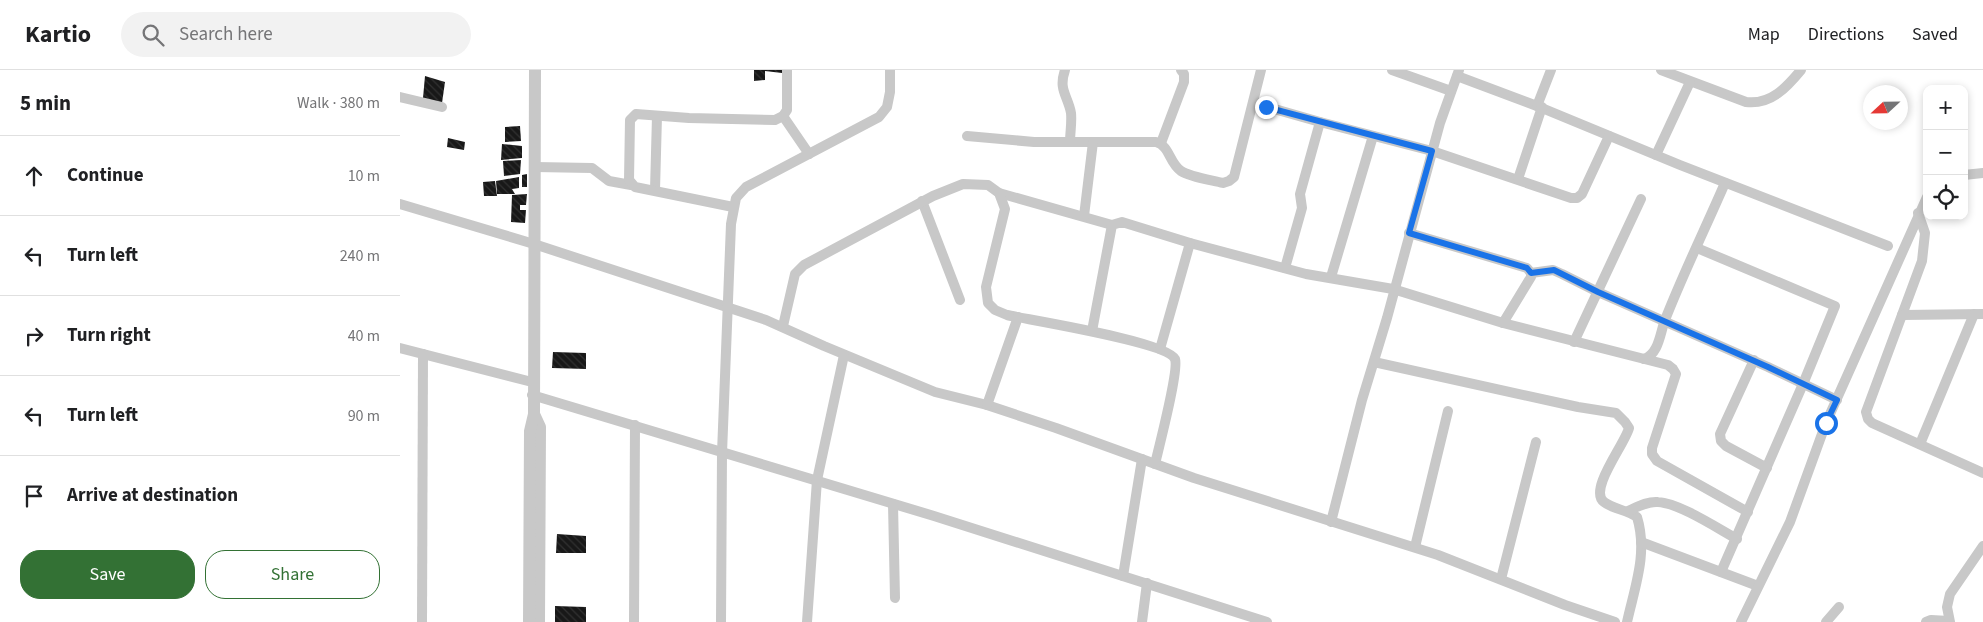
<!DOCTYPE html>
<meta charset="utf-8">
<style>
body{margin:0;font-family:"Source Sans 3",sans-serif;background:#f2f2f2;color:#202124}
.controls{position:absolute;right:15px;top:15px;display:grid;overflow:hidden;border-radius:10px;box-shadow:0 2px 8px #0003}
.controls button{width:45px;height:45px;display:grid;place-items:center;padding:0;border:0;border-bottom:1px solid #e0e0e0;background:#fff;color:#202124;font:25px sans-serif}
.compass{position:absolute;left:1463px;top:15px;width:45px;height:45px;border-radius:50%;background:#fff;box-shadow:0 2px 8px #0003;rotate:248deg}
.stop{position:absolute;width:15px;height:15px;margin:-11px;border:4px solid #1a73e8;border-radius:50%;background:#fff}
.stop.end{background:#1a73e8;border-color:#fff;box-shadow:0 1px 5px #0008}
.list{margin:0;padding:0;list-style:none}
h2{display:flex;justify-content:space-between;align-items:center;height:65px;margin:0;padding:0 20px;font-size:21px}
h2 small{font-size:16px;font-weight:400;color:#757577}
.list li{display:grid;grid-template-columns:32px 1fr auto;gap:15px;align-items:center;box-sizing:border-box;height:80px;padding:0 20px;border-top:1px solid #e0e0e0}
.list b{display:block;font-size:19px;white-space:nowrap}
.list em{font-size:16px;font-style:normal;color:#757577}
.actions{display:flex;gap:10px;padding:15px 20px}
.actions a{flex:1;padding:11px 0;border:1px solid #337134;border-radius:20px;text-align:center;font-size:18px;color:#337134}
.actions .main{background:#337134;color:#fff}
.icon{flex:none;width:28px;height:28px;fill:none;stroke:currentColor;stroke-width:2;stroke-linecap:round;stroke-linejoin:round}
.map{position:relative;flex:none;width:1583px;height:552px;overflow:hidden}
header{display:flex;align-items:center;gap:30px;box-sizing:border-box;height:70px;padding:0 25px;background:#fff;border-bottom:1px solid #e0e0e0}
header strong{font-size:24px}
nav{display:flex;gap:28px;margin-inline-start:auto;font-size:18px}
.search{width:350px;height:45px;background:#f2f2f2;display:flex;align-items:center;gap:12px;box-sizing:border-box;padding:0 18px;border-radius:28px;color:#757577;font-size:19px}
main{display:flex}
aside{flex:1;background:#fff}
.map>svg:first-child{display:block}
</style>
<header>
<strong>Kartio</strong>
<div class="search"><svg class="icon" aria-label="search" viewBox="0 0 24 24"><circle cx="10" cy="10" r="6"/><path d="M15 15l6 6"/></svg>Search here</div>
<nav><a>Map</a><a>Directions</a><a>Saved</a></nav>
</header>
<main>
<aside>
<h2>5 min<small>Walk · 380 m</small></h2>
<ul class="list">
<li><svg class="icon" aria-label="ahead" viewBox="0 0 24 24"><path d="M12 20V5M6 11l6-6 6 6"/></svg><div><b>Continue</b></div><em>10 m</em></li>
<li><svg class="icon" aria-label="left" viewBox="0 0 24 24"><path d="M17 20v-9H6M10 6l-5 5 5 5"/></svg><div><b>Turn left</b></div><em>240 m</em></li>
<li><svg class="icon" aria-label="right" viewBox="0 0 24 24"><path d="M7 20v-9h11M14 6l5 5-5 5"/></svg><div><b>Turn right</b></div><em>40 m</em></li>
<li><svg class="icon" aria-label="left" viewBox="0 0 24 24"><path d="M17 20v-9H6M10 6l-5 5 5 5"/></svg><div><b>Turn left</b></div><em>90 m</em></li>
<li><svg class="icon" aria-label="arrive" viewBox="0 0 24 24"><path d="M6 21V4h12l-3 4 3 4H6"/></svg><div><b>Arrive at destination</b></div></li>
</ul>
<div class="actions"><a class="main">Save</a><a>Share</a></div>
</aside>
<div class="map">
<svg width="1583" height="552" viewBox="0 0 1583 552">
<defs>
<pattern id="building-back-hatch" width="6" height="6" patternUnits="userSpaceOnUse" patternTransform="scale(1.25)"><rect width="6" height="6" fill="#181818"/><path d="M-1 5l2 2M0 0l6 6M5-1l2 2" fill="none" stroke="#313131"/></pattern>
</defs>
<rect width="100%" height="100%" fill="#fff"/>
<g fill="url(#building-back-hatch)">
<path d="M354,0h28v3l-17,-2v9l-11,1z"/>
<path d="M25,6l20,6 -3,21 -19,-5z"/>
<path d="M120,56l1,15 -16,1v-15z"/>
<path d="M48,68l17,4 -1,8 -17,-3z"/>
<path d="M102,74l20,2v12l-21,2z"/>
<path d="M121,90l-1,14 -16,2 -1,-15z"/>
<path d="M127,104v13h-5v-12z"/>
<path d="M119,107v11l-7,1 3,5h-18l-1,-13z"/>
<path d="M95,111l2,15h-13l-1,-14z"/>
<path d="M127,124l-1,11h-6v5h6l-1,13 -14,-1 1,-27z"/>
<path d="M153,282l33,1v16l-34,-1z"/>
<path d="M157,464l29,2v17h-30z"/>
<path d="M155,536l31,1v15h-31z"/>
</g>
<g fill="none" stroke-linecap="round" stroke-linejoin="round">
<g stroke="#c8c8c8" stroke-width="10">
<path d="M665,0c-7,20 3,26 6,43 1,10 -1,20 -1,29"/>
<path d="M992,0l59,21"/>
<path d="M1261,0l85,32c25,3 41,-15 55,-32"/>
<path d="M1057,6l80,30 143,59 208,81"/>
<path d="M0,27l42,10"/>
<path d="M853,33l67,19 112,29 139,47h6l5,-4 27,-58"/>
<path d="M1137,36l14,-36"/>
<path d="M383,46l26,38"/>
<path d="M567,66l67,6h122c14,4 13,21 25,29 9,6 30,9 42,12l6,-2 5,-4 27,-107"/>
<path d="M761,73l23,-61v-8l-3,-4"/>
<path d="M1256,85l34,-73"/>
<path d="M135,97l57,1 17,13 22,4"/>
<path d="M1564,105l19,-2"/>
<path d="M1118,109l24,-72"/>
<path d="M255,120l2,-74"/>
<path d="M599,123l113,32"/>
<path d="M522,131l38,99"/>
<path d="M0,134l134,40 232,76 58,26 111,46 52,13 69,23 138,50 244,77 127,50 50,17"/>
<path d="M333,137l-98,-20 -6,-7 1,-60 6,-6 53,4 86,2 8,-4 4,-6v-40"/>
<path d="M1518,143l7,20 -3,28 -56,151 2,7 4,4 111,50"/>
<path d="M684,146l9,-74"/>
<path d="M1009,163l118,35 4,5v4l-28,46"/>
<path d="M1297,178l138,58 -32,78 -82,188"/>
<path d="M885,198l17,-60 -2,-14 20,-72"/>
<path d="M1131,203l22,-3 9,4 36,18 170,75 69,33"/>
<path d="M931,207l42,-141"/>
<path d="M1502,245l81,-1"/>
<path d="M383,256l12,-52 9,-9 129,-69 30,-12 25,1 11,8 6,16 -19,78 2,16 7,7 12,5c23,5 161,27 168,44 4,11 -16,88 -20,105"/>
<path d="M692,261l20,-106 10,-3 68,21 116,31 87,15 110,34 165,42 5,4 3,5 -24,74v6l5,7 91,51"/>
<path d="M1174,272l67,-143"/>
<path d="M0,278l132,34"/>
<path d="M760,279l30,-106"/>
<path d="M1244,289c15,-5 16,-26 21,-39 18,-46 40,-91 60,-137"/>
<path d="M1354,290l-34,74 1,7 5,5 41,22"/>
<path d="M974,292l204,45 38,6 9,9 4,6c-4,16 -41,62 -25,74 9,7 23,8 33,15 11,36 -2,69 -10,105"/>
<path d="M132,325l402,121 333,106"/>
<path d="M587,335l31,-88"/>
<path d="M1520,374l54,-130"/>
<path d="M493,434l2,94"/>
<path d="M1228,441c9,-4 20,-10 30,-9 21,1 59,26 79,37"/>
<path d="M931,452l31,-122 25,-82 53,-195 19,-53"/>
<path d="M1241,472l117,44"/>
<path d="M1015,477l33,-136"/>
<path d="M723,506l19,-117"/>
<path d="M1101,509l35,-137"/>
<path d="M22,552l1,-268"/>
<path d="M234,552l1,-197"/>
<path d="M321,552l1,-169 9,-229 5,-26 10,-11 133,-70 8,-10 3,-15v-22"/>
<path d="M407,552l10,-142 27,-125"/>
<path d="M742,552l5,-39"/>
<path d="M1341,552l49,-100 36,-99 101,-226"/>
<path d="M1426,552l13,-15"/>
<path d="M1526,552l5,-2 18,1"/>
<path d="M1550,552l-3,-15 3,-13 33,-48"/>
</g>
<g stroke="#c8c8c8" stroke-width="12">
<path d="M134,344l6,13 -1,195"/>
<path d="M129,552l1,-191 4,-17 1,-344"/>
</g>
</g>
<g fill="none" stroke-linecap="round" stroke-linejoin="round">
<path stroke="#1a73e8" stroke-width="6" d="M866,37l166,44 -23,82 118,35 4,5 23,-3 44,22 170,75 69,33 -11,23"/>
</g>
</svg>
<div class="controls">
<button>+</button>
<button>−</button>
<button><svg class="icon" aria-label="locate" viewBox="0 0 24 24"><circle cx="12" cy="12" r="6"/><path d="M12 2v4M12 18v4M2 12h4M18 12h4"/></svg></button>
</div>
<svg class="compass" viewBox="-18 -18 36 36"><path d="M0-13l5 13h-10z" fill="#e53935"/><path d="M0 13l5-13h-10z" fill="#757577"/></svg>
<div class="stop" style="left:1426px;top:353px"></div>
<div class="stop end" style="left:866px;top:37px"></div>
</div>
</main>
